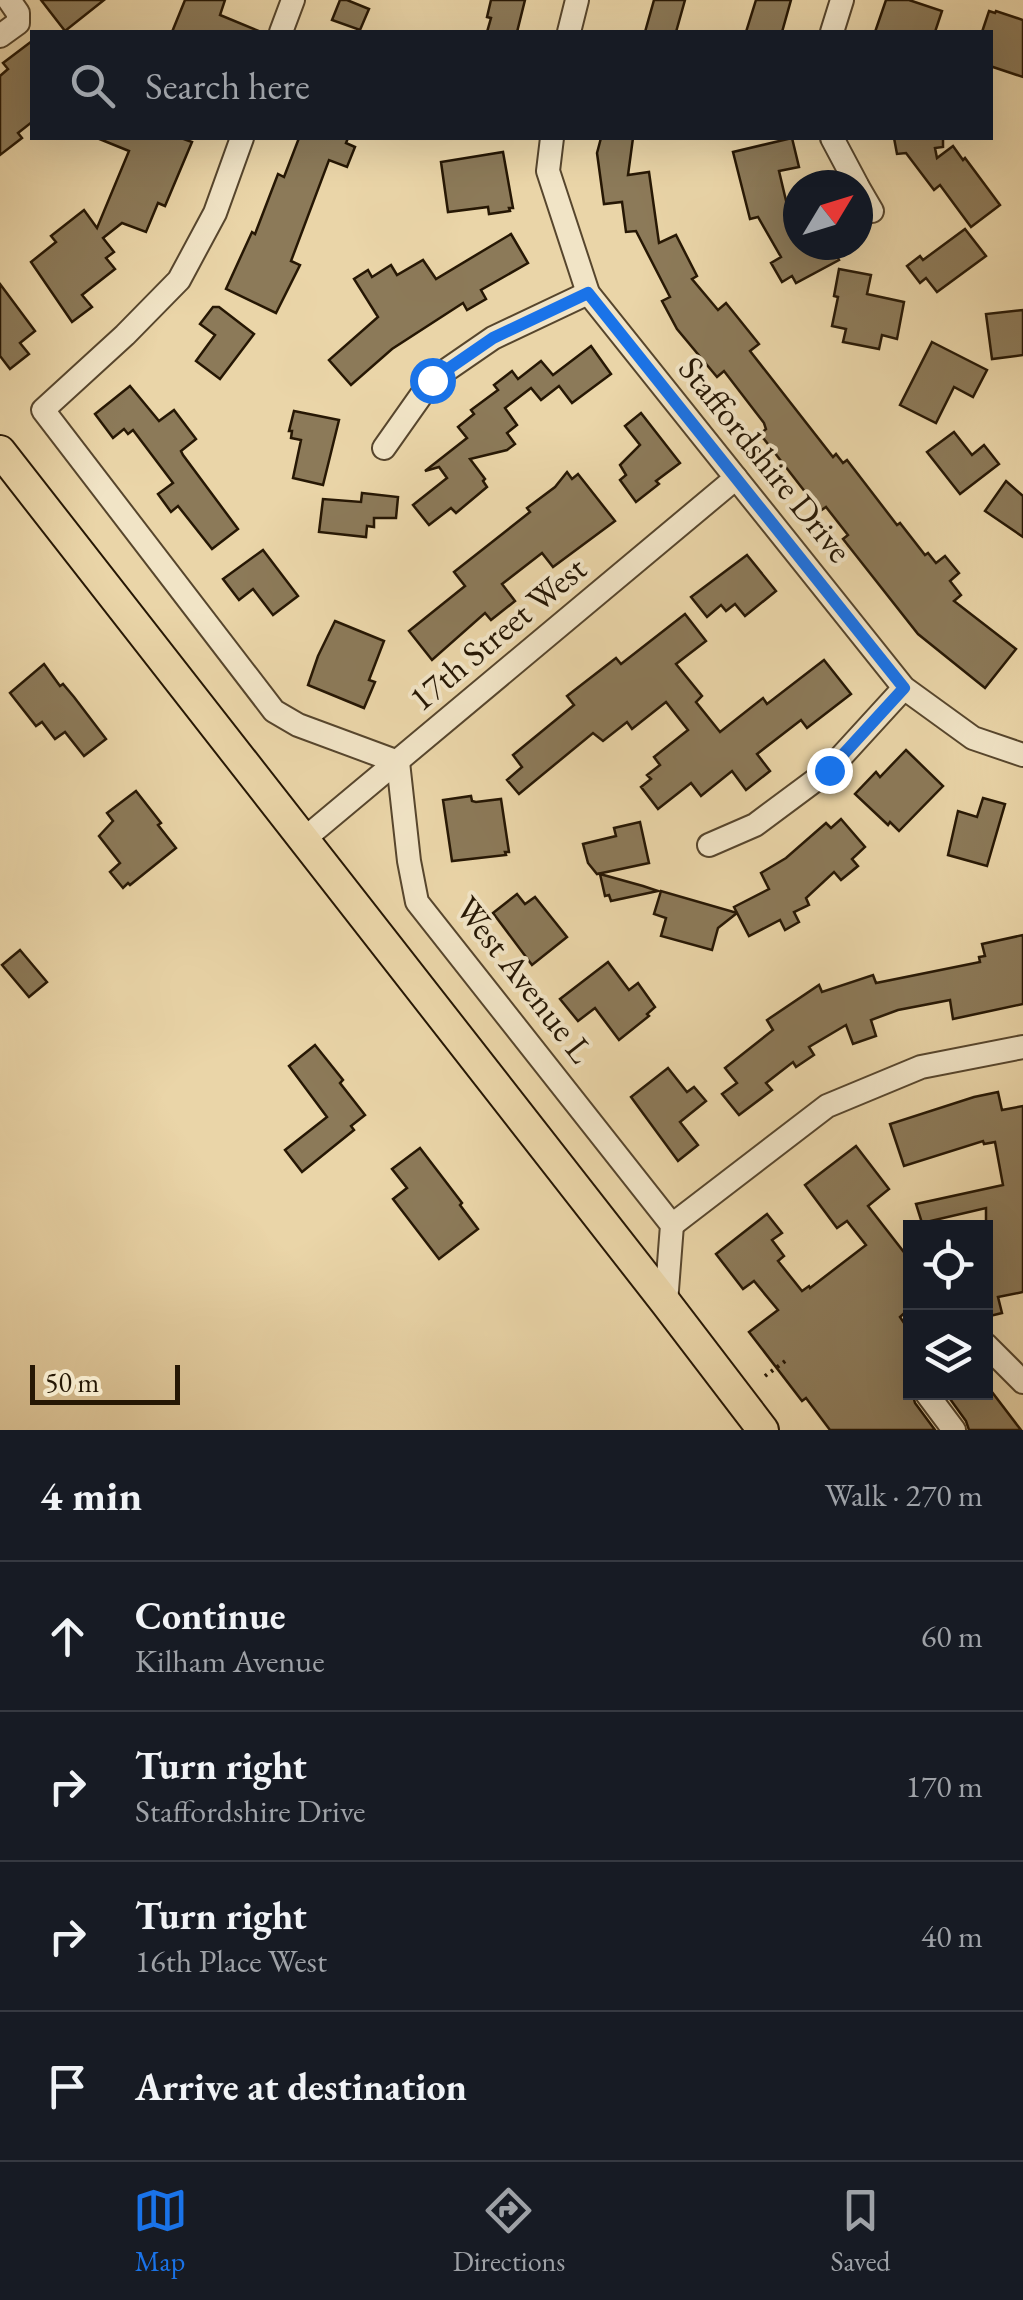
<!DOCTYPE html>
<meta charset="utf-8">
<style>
body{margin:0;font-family:"EB Garamond",serif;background:#242831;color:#f1f3f6}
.controls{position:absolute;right:30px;bottom:30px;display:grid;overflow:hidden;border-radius:0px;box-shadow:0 10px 40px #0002}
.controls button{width:90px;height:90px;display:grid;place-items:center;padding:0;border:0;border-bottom:2px solid #363941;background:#171b24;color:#f1f3f6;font:50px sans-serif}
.compass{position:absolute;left:783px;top:170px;width:90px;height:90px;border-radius:50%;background:#171b24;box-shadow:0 10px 40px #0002;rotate:52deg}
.scale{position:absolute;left:30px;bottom:25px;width:150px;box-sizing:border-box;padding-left:10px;border:5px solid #261704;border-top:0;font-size:28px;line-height:35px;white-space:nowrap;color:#261704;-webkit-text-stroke:8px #f1e4c6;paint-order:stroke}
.stop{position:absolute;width:30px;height:30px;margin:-22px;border:8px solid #1a73e8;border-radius:50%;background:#fff}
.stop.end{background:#1a73e8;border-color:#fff;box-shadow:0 2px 10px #0008}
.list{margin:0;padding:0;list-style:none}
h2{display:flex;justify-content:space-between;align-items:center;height:130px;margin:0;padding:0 40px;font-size:42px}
h2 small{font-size:32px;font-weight:400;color:#9ea1a6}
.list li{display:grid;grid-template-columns:65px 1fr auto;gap:30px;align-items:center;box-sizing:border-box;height:150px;padding:0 40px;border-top:2px solid #363941}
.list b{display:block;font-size:38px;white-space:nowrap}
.list p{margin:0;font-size:32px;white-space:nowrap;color:#9ea1a6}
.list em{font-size:32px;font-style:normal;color:#9ea1a6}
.icon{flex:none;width:55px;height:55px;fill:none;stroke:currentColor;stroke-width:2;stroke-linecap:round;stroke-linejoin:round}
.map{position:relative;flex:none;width:1023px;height:1430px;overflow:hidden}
.search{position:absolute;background:#171b24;box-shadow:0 10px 40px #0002;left:30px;right:30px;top:30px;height:110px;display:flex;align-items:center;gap:25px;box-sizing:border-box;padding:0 35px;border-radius:0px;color:#9ea1a6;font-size:38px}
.sheet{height:730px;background:#171b24}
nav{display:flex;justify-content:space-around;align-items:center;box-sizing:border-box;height:140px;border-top:2px solid #363941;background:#171b24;font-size:28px;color:#9ea1a6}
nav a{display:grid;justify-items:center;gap:5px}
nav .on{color:#1a73e8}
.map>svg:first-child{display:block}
</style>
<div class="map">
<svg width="1023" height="1430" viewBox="0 0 1023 1430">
<rect width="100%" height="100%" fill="#ead5a8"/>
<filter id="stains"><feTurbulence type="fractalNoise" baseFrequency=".002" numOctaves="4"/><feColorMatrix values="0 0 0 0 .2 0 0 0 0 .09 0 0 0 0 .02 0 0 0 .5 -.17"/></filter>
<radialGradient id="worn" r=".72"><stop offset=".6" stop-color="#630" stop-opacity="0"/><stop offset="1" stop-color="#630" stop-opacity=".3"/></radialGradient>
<g fill="#8c7a59" stroke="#261704" stroke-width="2.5">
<path d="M41,0h63l-39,31z"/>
<path d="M185,0h40l-5,15 41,17h-89z"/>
<path d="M340,0h7l22,9 -9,21 -28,-10z"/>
<path d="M491,0h34l-8,32h-30l4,-14 -4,-1z"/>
<path d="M654,0h31l-9,32h-31z"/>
<path d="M756,0h35l-9,32h-36z"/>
<path d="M886,0h23l33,11 -7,21h-60z"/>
<path d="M989,11l6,2 1,-2 27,9v57l-33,-11v-34h-8z"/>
<path d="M32,41v81l-14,11 4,5 -22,17v-79l8,-7 -5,-6z"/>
<path d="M97,138h84l11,4 -27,64 -7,-3 -12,29 -24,-9 -19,15 11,14 -8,6 9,11 -33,26 10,12 -20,15 -41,-60 25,-20 -5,-6 33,-26 13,18 32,-77z"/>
<path d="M299,138h49l-2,5 9,4 -8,20 -18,-7 -38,101 9,4 -24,48 -50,-24 26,-57 3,2 23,-60 6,3z"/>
<path d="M601,138h32l-5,37 21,-3 10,71 17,-8 21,41 -5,3 26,31 8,-7 33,41 -9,7 83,106 3,-3 7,9 4,-3 50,65 3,-2 25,32 3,-2 8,10 9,-7 14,17 -9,8 11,14 -7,6 62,48 -31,39 -67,-54 -75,-95 5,-4 -22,-28 -6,4 -60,-77 6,-5 -2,-6 -40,-52 -7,6 -40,-48 -15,-28 8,-4 -34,-66 -10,1 -4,-30 -18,2 -7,-51z"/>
<path d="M792,138l7,29 -20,4 9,38 10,17v19h33l8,15 -43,23 -4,-7 -10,6 -11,-19 10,-6 -23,-40 -8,2 -17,-67z"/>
<path d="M894,138h49v9l-8,1 2,10 16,-12 10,14 2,-2 35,47 -29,22 -31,-42 -6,5 -28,-37 -9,1z"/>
<path d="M503,152l10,56h-4l1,3 -21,3 -1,-7 -40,5 -7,-50z"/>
<path d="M965,229l21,27 -49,36 -11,-14 -6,5 -13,-17 13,-10 3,4z"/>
<path d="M511,234l17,29 -47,27 5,9 -19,11 -4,-7 -71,46 -41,36 -22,-25 49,-43 -24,-38 14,-9 4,7 19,-12 6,10 26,-15 13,19z"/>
<path d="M839,269l32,6 -4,19 37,8 -7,37 -15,-4 -3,14 -36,-7 3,-13 -14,-3 6,-29 -4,-1z"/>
<path d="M0,284l35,47 -15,12 9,11 -19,15 -10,-13z"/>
<path d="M213,307h6l35,27 -34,45 -24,-18 19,-26 -15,-11z"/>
<path d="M1023,310v45l-31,4 -6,-45z"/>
<path d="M932,342l55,28 -14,27 -19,-10 -18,36 -36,-18z"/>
<path d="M591,346l20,28 -39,29 -13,-17 -18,14 -10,-12 -26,20 12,17 -10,8 8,11 -8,6 -37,9 15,20 -2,2 4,6 -31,26 -5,-5 -22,17 -16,-20 34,-27 -8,-11 -14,4 42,-33 -9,-11 16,-13 -3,-4 27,-20 -4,-5 18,-14 6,8 23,-18 12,14z"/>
<path d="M130,386l29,35 15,-11 22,29 -15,12 2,4 55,74 -26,20 -34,-43 -7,6 -13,-18 15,-11 -40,-53 -5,4 -4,-5 -11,9 -18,-24z"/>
<path d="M294,411l45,9 -16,65 -30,-7 8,-38 -10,-2 1,-7h-3z"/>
<path d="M641,413l39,50 -24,18 3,3 -23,18 -16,-22 6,-5 -6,-10 20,-20 -15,-19z"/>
<path d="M954,432l18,23 12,-10 15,19 -39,30 -33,-42z"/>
<path d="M567,472l5,7 6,-5 37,47 -62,46 -11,-14 -40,31 13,17 -24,19 -6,-7 -53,47 -23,-29 56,-45 -11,-14 76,-60 -3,-4 28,-21z"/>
<path d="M1006,481l17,15v41l-38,-26z"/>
<path d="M362,493l36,4 -2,21h-22v9l-7,-1 -1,11 -47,-5 4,-33 38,3z"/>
<path d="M263,550l35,46 -25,19 -20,-26 -14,11 -16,-21z"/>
<path d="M747,555l29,36 -31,25 -10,-12 -9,7 -5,-6 -14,12 -16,-20z"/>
<path d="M685,614l21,27 -30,23 26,32 -6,6 24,30 43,-34 4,6 57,-44 27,34 -44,34 -6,-8 -44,34 13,17 -24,19 -14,-19 -31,25 -10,-13 -33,26 -17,-22 10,-8 -4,-4 13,-10 -6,-8 34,-27 -22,-28 -34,27 -5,-7 -24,19 -10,-8 -74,61 -12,-14 15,-13 -9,-12 61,-50 -7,-9 49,-38 5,6z"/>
<path d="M335,621l49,20 -15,39 6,2 -11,26 -56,-23 10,-29z"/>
<path d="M44,664l16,22 3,-2 11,13 32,42 -22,17 -19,-24 -10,7 -13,-17 -6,4 -26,-33z"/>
<path d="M906,750l37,36 -44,45 -9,-9 -2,3 -33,-31 21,-22 4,5z"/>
<path d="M136,791l25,32 -3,2 18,23 -46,37 -2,-2 -5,5 -13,-16 10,-9 -21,-27 14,-15 -6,-8z"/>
<path d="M471,796l1,5 4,1 25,-3 8,53h-4l1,3 -54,6 -9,-61z"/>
<path d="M983,798l22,6 -18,62 -39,-11 10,-44 19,6z"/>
<path d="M841,819l24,28 -13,12 6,7 -17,14 -7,-8 -28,26 3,7 -15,7 5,10 -14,8 -5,-10 -31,16 -12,-23 -19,15 -6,22 -51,-14 5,-18 -12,-4 7,-23 76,22 -3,-6 35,-18 -8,-16 25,-15 40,-35 5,5z"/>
<path d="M640,822l9,41 -52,11 -9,-11 -5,-19 33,-8 -2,-8z"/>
<path d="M600,874l43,12 15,5 -47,10 -2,-6 -4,1z"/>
<path d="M517,894l8,10 10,-7 32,40 -35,28 -39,-52z"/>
<path d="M1023,935v69l-70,15 -3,-19 -52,10 -27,10 5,16 -23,8 -7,-19 -37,22 5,8 -18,12 -3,-5 -27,21 6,7 -33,25 -17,-21 15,-11 -12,-15 48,-38 -6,-10 52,-35 3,7 51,-17 3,8 104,-21 -1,-5 6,-1 -3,-12z"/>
<path d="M20,950l27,32 -18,15 -27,-32z"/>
<path d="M608,962l21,28 9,-7 17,24 -8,7 2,2 -30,24 -24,-32 -17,13 -18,-22z"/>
<path d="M315,1045l28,35 -3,3 25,32 -14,11 3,4 -52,42 -17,-22 42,-33 -38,-51z"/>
<path d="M668,1068l19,24 7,-5 12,14 -26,21 18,23 -20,16 -47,-64z"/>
<path d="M998,1092l4,18 21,-4v186l-25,5 4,16 -16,4v-109l-64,15 -6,-19 87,-19 -8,-43 -11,2 -1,-3 -79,25 -14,-42 84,-27z"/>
<path d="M856,1146l33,43 -21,17 42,54v48l-10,9 10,15v60h2l3,11 20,27h-105l-24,-32 -4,3 -53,-69 29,-22 -24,-29 -11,8 -27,-35 51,-40 15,19 -10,7 12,16 -6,5 24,30 7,-5 1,2 56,-43 -19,-24 -10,7 -32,-43z"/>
<path d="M420,1148l42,55 -2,2 18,24 -39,30 -46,-60 14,-11 -15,-19z"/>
<path d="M945,1392h47l29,38h-52l-3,-9z"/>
</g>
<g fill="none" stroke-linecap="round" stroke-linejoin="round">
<defs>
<g id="minor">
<path d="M281,32l12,-32"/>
<path d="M569,32l8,-32"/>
<path d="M832,32l10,-32"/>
<path d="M0,36l18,-13v-10l-9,-13"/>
<path d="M242,138l-27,75 -36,67 -54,55 -82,75 231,301 24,14 100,37 11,99 8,41 255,323 -6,78"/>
<path d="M552,138l-4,33 40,122 316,395 69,50 50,17"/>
<path d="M832,138l25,47"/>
<path d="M858,187l14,24"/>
<path d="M384,448l48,-68 61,-42 95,-45"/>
<path d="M303,840l433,-362"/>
<path d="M709,845l46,-20 74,-55 75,-82"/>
<path d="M672,1225l155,-119 94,-39 102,-20"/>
<path d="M986,1345l37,37"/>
<path d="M927,1394l27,36"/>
</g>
<path id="major" d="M0,451l666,852 97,127"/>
</defs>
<use href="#minor" stroke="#57462d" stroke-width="26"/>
<use href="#major" stroke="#261704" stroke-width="34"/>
<path stroke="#261704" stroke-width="4" stroke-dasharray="2.5 5" stroke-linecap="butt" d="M765,1376l23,-17"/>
<use href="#minor" stroke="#f1e4c6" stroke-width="22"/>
<use href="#major" stroke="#ead5a8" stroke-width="30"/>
</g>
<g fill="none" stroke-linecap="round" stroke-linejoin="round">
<path stroke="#1a73e8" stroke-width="12" d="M432,380l61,-42 95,-45 316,395 -75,82"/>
</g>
<g text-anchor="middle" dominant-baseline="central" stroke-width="8" stroke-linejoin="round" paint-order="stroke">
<g font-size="35" fill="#261704" stroke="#f1e4c6">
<text transform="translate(766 459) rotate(51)">Staffordshire Drive</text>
<text transform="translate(497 633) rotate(-40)">17th Street West</text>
<text transform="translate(525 979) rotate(52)">West Avenue L</text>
</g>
</g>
<rect width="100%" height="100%" filter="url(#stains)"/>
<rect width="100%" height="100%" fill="url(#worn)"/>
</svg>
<div class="controls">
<button><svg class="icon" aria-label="locate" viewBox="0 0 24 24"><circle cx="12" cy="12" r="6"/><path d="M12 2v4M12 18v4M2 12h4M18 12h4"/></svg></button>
<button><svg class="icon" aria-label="layers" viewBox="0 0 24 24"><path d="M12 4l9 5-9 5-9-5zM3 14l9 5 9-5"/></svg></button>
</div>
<svg class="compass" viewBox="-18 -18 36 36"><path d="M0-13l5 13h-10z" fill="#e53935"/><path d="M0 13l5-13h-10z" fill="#9ea1a6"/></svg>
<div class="scale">50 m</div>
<div class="stop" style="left:432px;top:380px"></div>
<div class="stop end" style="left:829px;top:770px"></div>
<div class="search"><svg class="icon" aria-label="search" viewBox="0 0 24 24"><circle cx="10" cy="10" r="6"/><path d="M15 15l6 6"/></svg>Search here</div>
</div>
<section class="sheet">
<h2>4 min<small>Walk · 270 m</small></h2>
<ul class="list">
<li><svg class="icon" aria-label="ahead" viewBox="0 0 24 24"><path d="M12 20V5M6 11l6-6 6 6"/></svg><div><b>Continue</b><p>Kilham Avenue</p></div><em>60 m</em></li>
<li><svg class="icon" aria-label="right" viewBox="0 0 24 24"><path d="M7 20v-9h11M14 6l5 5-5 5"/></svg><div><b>Turn right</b><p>Staffordshire Drive</p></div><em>170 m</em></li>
<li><svg class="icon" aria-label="right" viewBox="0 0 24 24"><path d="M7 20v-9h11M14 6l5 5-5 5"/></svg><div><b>Turn right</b><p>16th Place West</p></div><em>40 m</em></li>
<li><svg class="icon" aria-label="arrive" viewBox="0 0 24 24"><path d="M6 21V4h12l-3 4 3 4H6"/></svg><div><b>Arrive at destination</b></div></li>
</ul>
</section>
<nav>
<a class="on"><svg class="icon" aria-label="map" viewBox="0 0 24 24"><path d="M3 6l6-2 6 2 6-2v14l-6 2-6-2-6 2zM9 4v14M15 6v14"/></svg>Map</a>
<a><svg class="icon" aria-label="directions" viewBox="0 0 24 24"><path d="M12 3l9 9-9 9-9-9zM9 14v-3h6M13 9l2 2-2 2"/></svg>Directions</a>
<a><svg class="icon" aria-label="saved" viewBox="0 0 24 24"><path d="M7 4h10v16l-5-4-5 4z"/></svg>Saved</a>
</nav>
